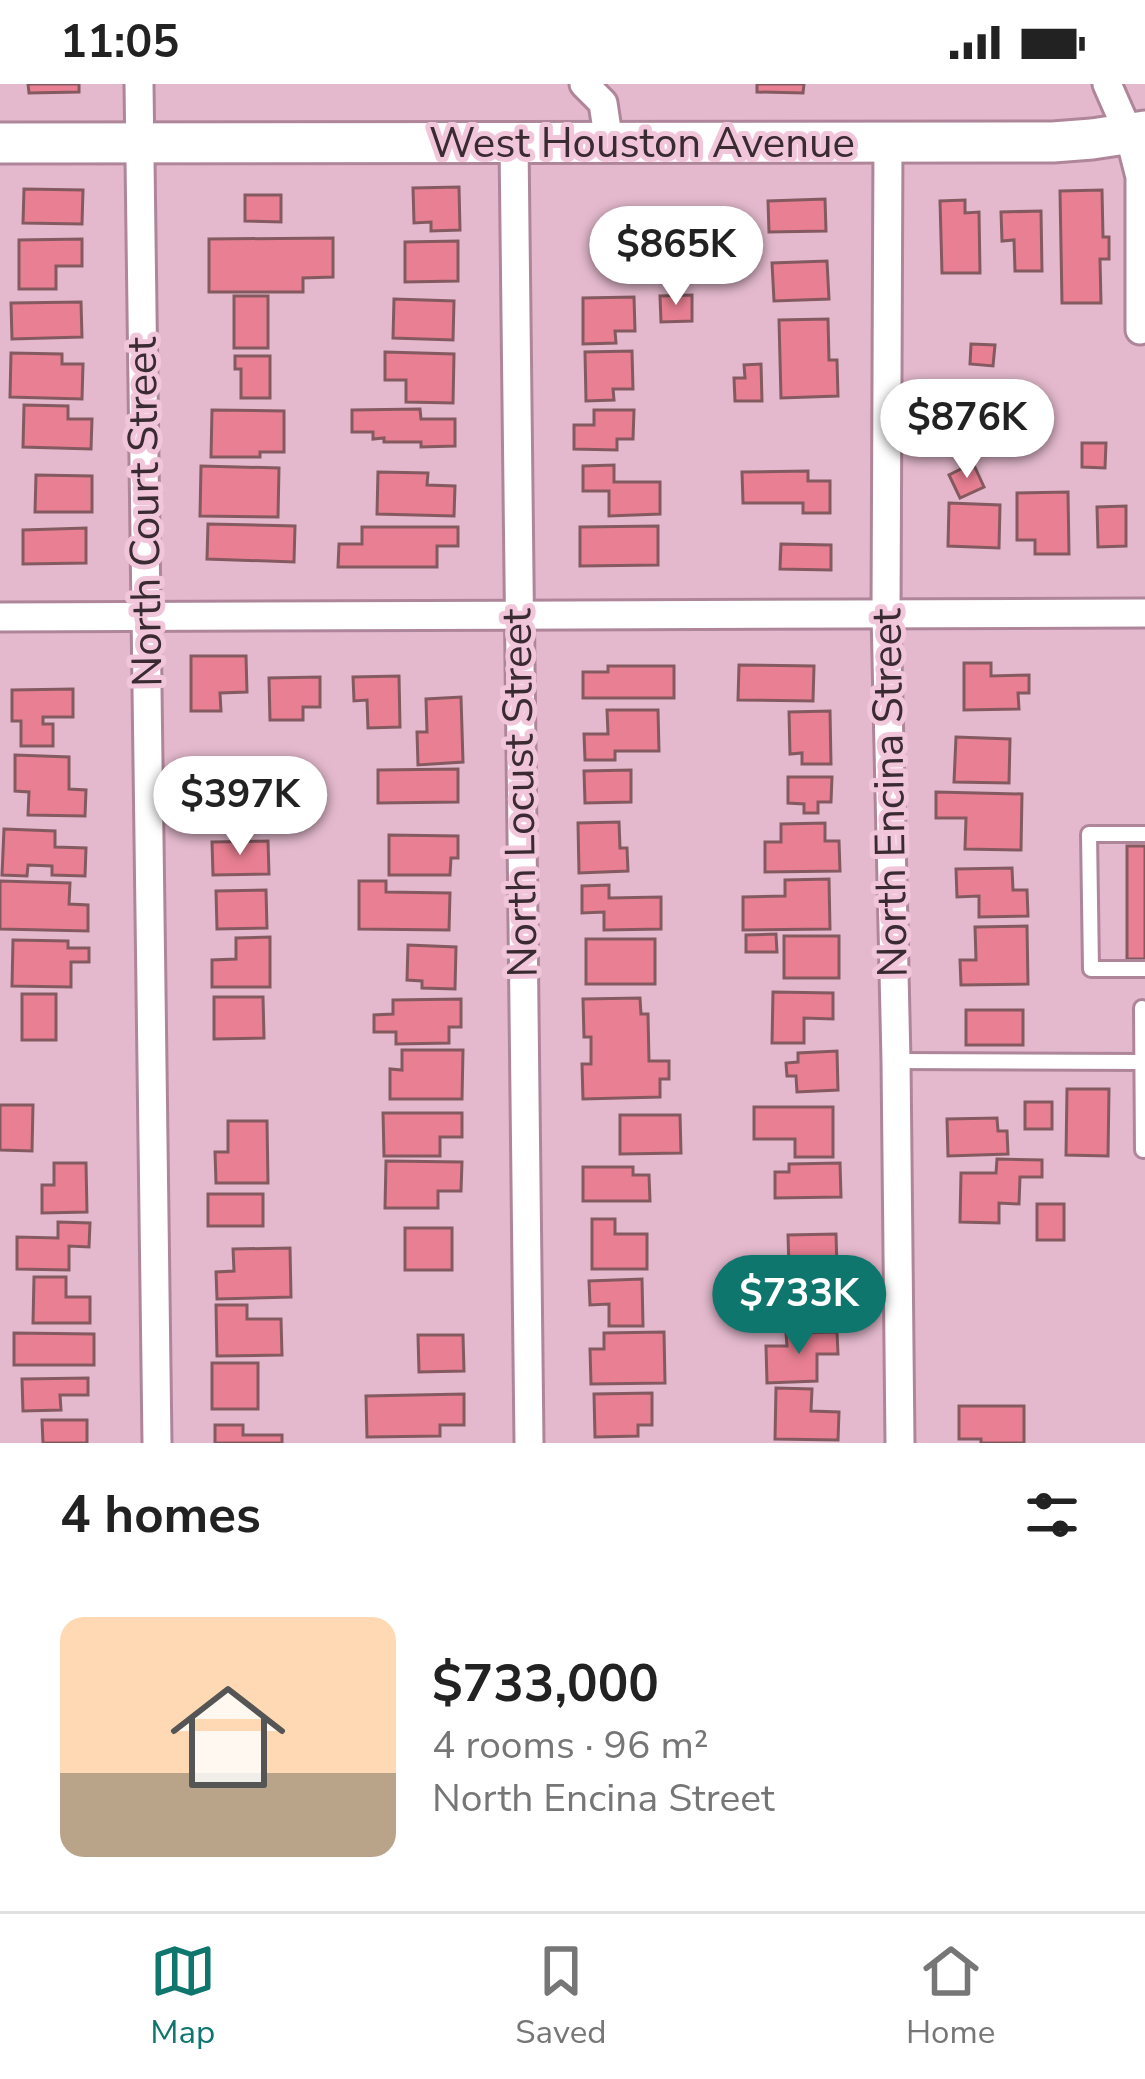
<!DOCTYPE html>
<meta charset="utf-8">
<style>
:root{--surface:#fff;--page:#f2f2f2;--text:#222;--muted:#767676;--line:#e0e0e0;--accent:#0f766e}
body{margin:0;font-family:"Nunito Sans",sans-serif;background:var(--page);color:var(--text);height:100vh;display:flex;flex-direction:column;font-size:45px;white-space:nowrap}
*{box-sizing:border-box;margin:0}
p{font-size:39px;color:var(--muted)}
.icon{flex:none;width:66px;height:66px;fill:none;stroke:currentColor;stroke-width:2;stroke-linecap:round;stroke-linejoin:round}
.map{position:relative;height:1359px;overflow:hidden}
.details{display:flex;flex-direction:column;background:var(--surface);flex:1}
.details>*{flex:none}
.price{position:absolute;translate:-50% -102px;padding:0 27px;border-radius:42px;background:#fff;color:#222;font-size:39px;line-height:78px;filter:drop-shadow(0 3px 6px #0008)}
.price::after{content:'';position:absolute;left:50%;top:72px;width:36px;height:27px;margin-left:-18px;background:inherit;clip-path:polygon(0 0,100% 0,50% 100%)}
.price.active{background:var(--accent);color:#fff}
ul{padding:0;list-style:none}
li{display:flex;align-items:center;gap:36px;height:300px;padding:0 60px}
li span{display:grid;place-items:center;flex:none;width:336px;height:240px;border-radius:24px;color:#555}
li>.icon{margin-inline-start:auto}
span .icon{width:144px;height:144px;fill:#fffc;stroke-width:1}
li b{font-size:51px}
h2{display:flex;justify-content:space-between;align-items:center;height:144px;padding:0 60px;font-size:51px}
.status{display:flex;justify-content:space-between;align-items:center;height:84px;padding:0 60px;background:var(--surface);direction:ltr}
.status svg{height:33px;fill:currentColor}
.menu{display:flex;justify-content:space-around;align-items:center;height:168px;border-top:3px solid var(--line);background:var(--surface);font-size:33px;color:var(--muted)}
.menu a{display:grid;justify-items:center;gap:6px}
.menu .active{color:var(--accent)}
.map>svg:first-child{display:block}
.building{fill:#e87f92;stroke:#845a60;stroke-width:3}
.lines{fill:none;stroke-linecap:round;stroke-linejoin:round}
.service-casing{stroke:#af8699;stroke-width:20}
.minor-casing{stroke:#af8699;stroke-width:33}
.secondary-casing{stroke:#af8699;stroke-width:45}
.service{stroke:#fff;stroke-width:14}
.minor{stroke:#fff;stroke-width:27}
.secondary{stroke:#fff;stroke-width:39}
.labels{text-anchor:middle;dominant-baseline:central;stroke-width:10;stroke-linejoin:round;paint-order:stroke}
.street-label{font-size:42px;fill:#3a2a31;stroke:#f1c6da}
</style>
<div class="status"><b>11:05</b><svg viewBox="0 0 49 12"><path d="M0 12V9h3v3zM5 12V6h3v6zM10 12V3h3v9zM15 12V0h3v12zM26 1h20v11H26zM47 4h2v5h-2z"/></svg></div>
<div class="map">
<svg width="1145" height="1359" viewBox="0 0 1145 1359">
<rect width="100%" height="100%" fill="#e4b9cd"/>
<g class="building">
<path d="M28 0H79V8L29 9Z"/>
<path d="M757 0H804L803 9 757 8Z"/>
<path d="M459 103 460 146 431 147V138L414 139 413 104Z"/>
<path d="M24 105 83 106 82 140 23 139Z"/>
<path d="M1102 106 1103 153H1109V175H1100L1101 219H1062L1060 107Z"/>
<path d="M245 111H281V138L245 137Z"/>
<path d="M825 115 826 147 769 148 768 117Z"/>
<path d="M965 116V129L979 128 980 189H942L940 117Z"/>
<path d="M1041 127 1042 187H1015L1014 156 1002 157 1001 128Z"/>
<path d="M333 154V193L303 194V208H209V155Z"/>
<path d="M82 155V182H56V205H19V156Z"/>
<path d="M458 157V197L405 198V158Z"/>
<path d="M827 177 829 215 774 217 772 179Z"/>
<path d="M692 211V237L661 238 660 212Z"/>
<rect x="234" y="212" width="34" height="52"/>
<path d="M634 213 635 247H615L616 259 583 260V214Z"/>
<path d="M394 215 454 217 453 256 393 254Z"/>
<path d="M81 218 82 253 12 255 11 219Z"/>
<path d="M828 235 829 276H837L838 312 781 314 779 236Z"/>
<path d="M971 260 995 261 993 282 970 280Z"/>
<path d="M632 267 633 305H613L614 316 586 317 585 268Z"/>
<path d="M385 268 454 270 453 319 406 318V296H385Z"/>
<path d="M11 269 62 270V280H83L82 315 10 313Z"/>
<path d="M235 272H270V314H241V285H235Z"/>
<path d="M761 280 762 317H735L734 294H745L744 281Z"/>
<path d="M24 321 68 322V335H92L91 365 23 363Z"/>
<path d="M420 325 421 335H455V362L421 363V358H384V354L373 355V348H352V326Z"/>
<path d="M212 326 284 327V368H260V373H211Z"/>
<path d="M594 326H634L633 355H617V366L574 365V341H594Z"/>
<path d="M1082 359H1106L1105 384 1082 383Z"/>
<path d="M973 379 984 403 960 414 949 391Z"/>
<path d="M614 381V398H660V430L609 432V407H583V382Z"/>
<path d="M201 382 279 384 278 433 200 432Z"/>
<path d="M808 387V397H830V429H803V419H743L742 388Z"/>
<path d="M378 388 428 389 427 401 455 402 454 432 377 430Z"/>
<path d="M36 391 92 392V428H35Z"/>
<path d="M1068 408 1069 470H1035V456H1017V409Z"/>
<path d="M949 419 1000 421 999 464 948 462Z"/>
<path d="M1126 422V462L1098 463 1097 423Z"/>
<path d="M208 440 295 442 294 478 207 475Z"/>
<path d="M658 442V481L580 482V443Z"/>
<path d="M362 443H458V462H437V483H338L339 460H362Z"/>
<path d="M86 444V479L23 480V446Z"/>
<path d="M781 460 831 461V486L780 485Z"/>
<path d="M191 572H246L247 608 220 609 221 627H191Z"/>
<path d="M964 579H991V592L1029 591V609H1018L1019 625 964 626Z"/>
<path d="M739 581 814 582 813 617 738 616Z"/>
<path d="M608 582H674V614H583V588H608Z"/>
<path d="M399 592 400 643 368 644 367 616 354 617 353 593Z"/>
<path d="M320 593V623H303V636H270L269 594Z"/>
<path d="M73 605V633H43V640H53V662H21V637H12V606Z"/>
<path d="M461 613 463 678 418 681 417 648H427L426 615Z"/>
<path d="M607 626H658L659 667H615V676H585L584 650H608Z"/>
<path d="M830 627 831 680H802V669L790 670 789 628Z"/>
<path d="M956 653 1010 655 1009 699 954 698Z"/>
<path d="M15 671 69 673V705L86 706 85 732 28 731 29 708 15 707Z"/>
<path d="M234 674H281V732L205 733 204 708H234Z"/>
<path d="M458 685V718L378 719V686Z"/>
<path d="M631 686V718L585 719 584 687Z"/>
<path d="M788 693H832L831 718H818V729H804V720L788 719Z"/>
<path d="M936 708 1022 710 1021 766 965 765 966 734H936Z"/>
<path d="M619 738 620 764H627L628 787 579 789 578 739Z"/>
<path d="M825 739V757H839L840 787 765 788V758H781V740Z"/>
<path d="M4 745 55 747V763L86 764 85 792 52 791V782L28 781 27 792 2 791Z"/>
<path d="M389 751 458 752V774H451L450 791H389Z"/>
<path d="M268 757 269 790 213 791 212 758Z"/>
<rect x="1127" y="762" width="18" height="113"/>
<path d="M1012 784 1013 806H1027L1028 832 979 833V812L957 813 956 785Z"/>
<path d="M829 795 830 845 743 846V813L785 812V796Z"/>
<path d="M0 797 70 799 69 820 88 821V847L0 845Z"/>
<path d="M359 797H386V808L450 809 449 846 359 845Z"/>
<path d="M609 801V814L661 813V845L604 846V828L582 829V802Z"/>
<path d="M266 806 267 844 217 845 216 807Z"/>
<path d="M1027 842 1028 900 961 901 960 876H976L975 843Z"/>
<path d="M776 850 777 868H746V851Z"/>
<rect x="784" y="852" width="55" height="42"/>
<path d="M270 853V903H212V876L236 875V854Z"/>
<rect x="586" y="855" width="69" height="45"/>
<path d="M13 856 68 857V864H89V878H71V903L12 902Z"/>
<path d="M408 861 456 863 455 905 422 904V897L407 896Z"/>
<path d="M773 908 833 909V935L804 934V959H772Z"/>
<rect x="22" y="910" width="34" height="46"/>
<path d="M214 913H263L264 954 214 955Z"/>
<path d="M640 914 641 930H648L649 977H669V995H660V1013L583 1015 582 980H591V953H584L583 915Z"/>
<path d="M461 915V943H449V959L396 960V948H374V931L393 930V916Z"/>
<rect x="966" y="926" width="57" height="35"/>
<path d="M402 966H463L462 1015H390V985L402 986Z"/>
<path d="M837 967 838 1006 797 1008 796 992H787L786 979 798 978V969Z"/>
<path d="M1067 1005H1109L1108 1072 1066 1071Z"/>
<rect x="1025" y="1018" width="27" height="27"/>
<path d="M0 1021H33L32 1067 0 1066Z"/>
<path d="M754 1023H833V1073H795V1055H754Z"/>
<path d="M383 1029H462V1053H440V1072H384Z"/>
<path d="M620 1031H680L681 1069 620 1070Z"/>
<path d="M997 1034 998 1047H1007L1008 1070 948 1072 947 1035Z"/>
<path d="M228 1037H267L268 1099H216L215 1068H228Z"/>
<path d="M997 1075 1042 1076V1093H1020L1019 1120 999 1119V1139L960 1138 961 1089H996Z"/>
<path d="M386 1077 462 1078 461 1107H438V1124H385Z"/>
<path d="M54 1079H86L87 1128 42 1129V1101H54Z"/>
<path d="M840 1079 841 1113 775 1114V1088H789V1080Z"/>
<path d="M583 1083H633V1091H649L650 1117H583Z"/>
<rect x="208" y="1110" width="55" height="32"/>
<rect x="1037" y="1120" width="27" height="36"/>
<path d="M592 1135H615V1150H647V1185H592Z"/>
<path d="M58 1138 90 1139 89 1163 69 1162V1186L17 1185V1153L58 1154Z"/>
<rect x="405" y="1144" width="47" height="42"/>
<path d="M836 1150 837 1184H789L788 1151Z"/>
<path d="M290 1164 291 1213 217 1215 216 1188 234 1187 233 1165Z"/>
<path d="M806 1188 837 1189 836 1242 775 1240 776 1209H806Z"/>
<path d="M34 1193H66V1213H90V1239H33Z"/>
<path d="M642 1195 643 1242H609V1220L590 1221 589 1197Z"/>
<path d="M216 1221H247V1235H281L282 1271 217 1272Z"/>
<path d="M664 1248 665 1299 591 1300 590 1265H604V1249Z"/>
<path d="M837 1248 838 1270H817V1297L767 1299 766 1262H787L786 1249Z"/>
<path d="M14 1249 94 1250V1281H14Z"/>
<path d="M418 1251H463L464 1287 419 1288Z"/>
<rect x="212" y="1279" width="46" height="46"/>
<path d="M88 1294V1311H60L61 1326 23 1327 22 1295Z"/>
<path d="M776 1304 812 1305 811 1327 839 1328 838 1356 775 1355Z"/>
<path d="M652 1309V1341H638V1352L595 1353 594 1310Z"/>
<path d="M464 1310V1341H440V1352L367 1353 366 1312Z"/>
<path d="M959 1322H1024V1359H981V1355H959Z"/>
<path d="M42 1336H87V1359H43Z"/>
<path d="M215 1341H243V1351H282V1359H215Z"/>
</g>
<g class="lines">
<defs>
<g id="service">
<path d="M1145 750H1089L1091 885H1145"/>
<path d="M1142 924 1143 1066"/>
<path d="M896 977 1142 978"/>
</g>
<g id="minor">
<path d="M139 0 157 1359"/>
<path d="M584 0 603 19 609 59"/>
<path d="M1107 0 1129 50 1140 93V246"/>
<path d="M514 59 529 1359"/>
<path d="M888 59 886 530 896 977 900 1359"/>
<path d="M0 533 1145 529"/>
</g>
<path id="secondary" d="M0 59 1053 58 1092 55 1145 47"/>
</defs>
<use href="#service" class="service-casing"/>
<use href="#minor" class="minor-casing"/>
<use href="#secondary" class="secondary-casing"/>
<use href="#service" class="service"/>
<use href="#minor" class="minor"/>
<use href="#secondary" class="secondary"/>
</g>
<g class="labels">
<g class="street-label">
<text x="642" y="59">West Houston Avenue</text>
<text transform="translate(145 428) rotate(-91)">North Court Street</text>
<text transform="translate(520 709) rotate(-91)">North Locust Street</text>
<text transform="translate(890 709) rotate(-91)">North Encina Street</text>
</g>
</g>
</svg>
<b class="price" style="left:676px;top:224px">$865K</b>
<b class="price" style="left:967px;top:397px">$876K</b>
<b class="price" style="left:240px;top:774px">$397K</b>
<b class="price active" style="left:799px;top:1273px">$733K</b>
</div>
<section class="details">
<h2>4 homes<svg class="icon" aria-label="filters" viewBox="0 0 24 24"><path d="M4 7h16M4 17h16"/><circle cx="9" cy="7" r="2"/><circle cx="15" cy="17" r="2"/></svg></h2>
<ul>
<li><span style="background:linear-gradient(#ffd9b3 65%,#b9a48a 0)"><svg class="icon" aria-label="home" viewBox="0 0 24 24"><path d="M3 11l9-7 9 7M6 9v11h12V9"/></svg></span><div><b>$733,000</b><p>4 rooms · 96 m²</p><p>North Encina Street</p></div></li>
</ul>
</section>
<nav class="menu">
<a class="active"><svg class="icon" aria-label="map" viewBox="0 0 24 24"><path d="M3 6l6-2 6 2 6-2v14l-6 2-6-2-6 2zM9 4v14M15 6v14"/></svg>Map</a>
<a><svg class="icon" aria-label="saved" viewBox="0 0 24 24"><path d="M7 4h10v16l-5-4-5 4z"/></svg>Saved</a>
<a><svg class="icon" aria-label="home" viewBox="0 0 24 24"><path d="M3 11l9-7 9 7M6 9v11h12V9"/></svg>Home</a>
</nav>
